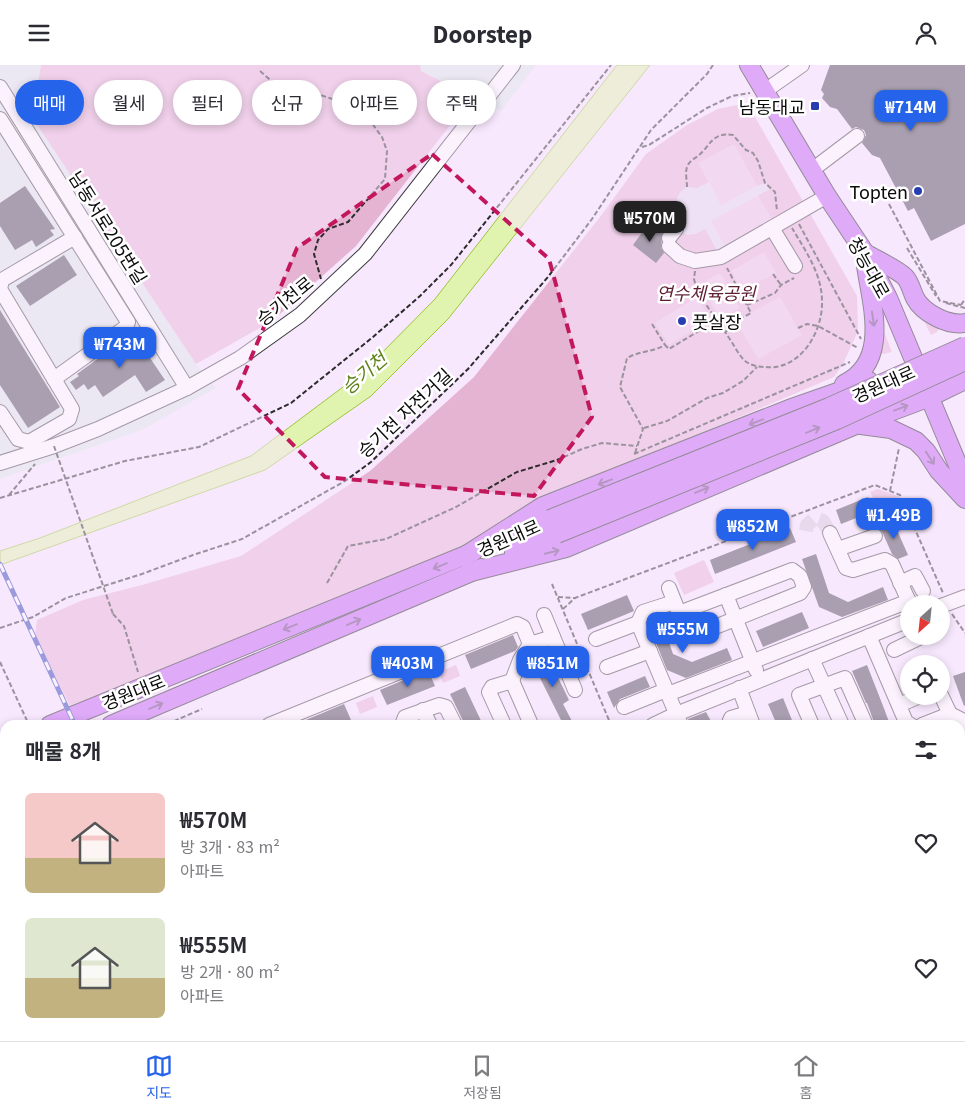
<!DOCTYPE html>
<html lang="ko">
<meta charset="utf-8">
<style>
:root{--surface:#fff;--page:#f7f7f7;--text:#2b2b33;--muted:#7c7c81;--line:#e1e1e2;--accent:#2563eb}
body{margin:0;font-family:Georgia,"Noto Sans KR",serif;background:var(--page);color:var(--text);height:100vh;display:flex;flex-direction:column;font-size:19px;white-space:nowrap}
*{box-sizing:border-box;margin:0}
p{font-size:16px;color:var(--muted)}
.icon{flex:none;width:28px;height:28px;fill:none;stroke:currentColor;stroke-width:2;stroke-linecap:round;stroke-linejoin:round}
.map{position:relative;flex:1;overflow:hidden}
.details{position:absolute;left:0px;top:655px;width:965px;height:321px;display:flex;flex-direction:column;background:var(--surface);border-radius:15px 15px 0 0;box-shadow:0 2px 8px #0003}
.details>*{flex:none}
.banner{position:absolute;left:15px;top:15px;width:500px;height:45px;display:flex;gap:10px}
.needle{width:32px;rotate:207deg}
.fabs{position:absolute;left:900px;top:530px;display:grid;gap:10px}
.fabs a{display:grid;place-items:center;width:50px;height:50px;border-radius:50%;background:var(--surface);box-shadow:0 2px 8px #0003;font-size:25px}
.price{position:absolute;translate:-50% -42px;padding:0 11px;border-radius:10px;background:var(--accent);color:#fff;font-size:16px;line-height:32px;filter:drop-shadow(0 1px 2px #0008)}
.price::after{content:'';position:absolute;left:50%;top:30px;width:15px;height:11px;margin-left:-8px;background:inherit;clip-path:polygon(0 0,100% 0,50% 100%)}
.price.selected{background:#222;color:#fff}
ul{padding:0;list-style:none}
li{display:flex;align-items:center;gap:15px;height:125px;padding:0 25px}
li span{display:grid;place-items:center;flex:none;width:140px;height:100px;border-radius:8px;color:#555}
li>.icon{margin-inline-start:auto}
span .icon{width:60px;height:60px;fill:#fffc;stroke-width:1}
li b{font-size:21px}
h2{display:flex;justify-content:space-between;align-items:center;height:60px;padding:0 25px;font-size:21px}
.tag{padding:0 18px;border-radius:22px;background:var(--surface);box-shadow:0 2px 8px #0003;font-size:18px;line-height:45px}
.tag.selected{background:var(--accent);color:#fff}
header{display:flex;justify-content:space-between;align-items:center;height:65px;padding:0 25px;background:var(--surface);font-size:22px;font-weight:800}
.dock{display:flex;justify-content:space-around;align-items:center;height:70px;border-top:1px solid var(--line);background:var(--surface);font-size:14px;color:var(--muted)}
.dock a{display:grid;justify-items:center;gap:2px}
.dock .selected{color:var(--accent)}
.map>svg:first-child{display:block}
.industrial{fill:#dee9e7}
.green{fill:#e6b4d3}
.pitch{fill:#eec5e4}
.plaza{fill:#e5d9ec}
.water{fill:#e0f3af;stroke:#9cc739}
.building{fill:#4a4752}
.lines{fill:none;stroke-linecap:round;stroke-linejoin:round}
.minor-tunnel{stroke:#d4c7d9;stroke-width:14;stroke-dasharray:14 7;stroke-linecap:butt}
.minor-casing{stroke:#3d3d3d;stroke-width:16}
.major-casing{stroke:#1b1b1b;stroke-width:20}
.path{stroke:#2c2c2c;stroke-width:2;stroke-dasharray:5 2.5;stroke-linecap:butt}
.minor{stroke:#fff;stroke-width:14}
.major{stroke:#c263f3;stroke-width:18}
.rail-casing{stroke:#293db3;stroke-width:5}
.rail{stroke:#fff;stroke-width:3;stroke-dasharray:9;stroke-linecap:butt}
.major-bridge-casing{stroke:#1b1b1b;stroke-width:20;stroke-linecap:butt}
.path-bridge{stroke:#2c2c2c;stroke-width:2;stroke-dasharray:5 2.5;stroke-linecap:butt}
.major-bridge{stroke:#c263f3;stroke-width:18}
.oneway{stroke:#66367e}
.marked{fill:none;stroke:#c2185b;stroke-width:4;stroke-dasharray:10 6;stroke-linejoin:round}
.poi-dot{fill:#293db3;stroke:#fff;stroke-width:2}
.labels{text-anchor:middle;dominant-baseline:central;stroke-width:5;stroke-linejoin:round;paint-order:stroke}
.poi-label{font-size:18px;fill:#0a0a0a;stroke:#fff;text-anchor:end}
.street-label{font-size:18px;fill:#0a0a0a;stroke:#fff}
.park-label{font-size:18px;font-style:italic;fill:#5e1e32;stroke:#fff}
.water-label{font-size:19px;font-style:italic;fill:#5e8119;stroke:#fff}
</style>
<header><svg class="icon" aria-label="menu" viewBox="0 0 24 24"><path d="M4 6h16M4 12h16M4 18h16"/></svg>Doorstep<svg class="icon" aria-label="person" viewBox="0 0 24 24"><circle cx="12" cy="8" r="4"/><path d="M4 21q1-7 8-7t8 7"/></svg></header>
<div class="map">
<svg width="965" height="976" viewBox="0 0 965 976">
<rect width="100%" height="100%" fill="#f8e8fe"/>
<g class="industrial">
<path d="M0 0H41L32 52 196 299 216 323 142 365 0 414Z"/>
<path d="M420 0H536L501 46 421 6Z"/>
</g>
<g class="green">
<path d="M41 0H420L421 6 472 32 356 181 272 256 196 299 32 52Z"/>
<path d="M747 38 857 231 858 266 843 299 834 312 526 442 477 476 72 645 35 571 37 555 83 535 142 520 241 491 370 406 474 312 600 152 646 89 687 60 718 44Z"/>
<path d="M923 254 941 260 937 267 931 270Z"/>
<path d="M882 262 892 287 884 289H877Z"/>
<path d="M878 424 898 431 905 447 884 455 870 427Z"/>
<path d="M704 495 714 517 684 530 674 508Z"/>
<path d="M456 600 460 611 443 618 439 607Z"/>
<path d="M373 631 377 642 360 649 356 638Z"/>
<path d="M582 971H748L749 976H582Z"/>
</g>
<g class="pitch">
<path d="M734 79 757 121 721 140 698 98Z"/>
<path d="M758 130 773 156 725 183 711 156Z"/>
<path d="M764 187 776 208 742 226 731 206Z"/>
<path d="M720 208 740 243 720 254 701 219Z"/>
<path d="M697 232 710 254 669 280 655 258Z"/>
<path d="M780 232 802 270 758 294 736 256Z"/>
</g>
<path class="plaza" d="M709 117 721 140 757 121 765 118 770 124 711 156 728 187 720 191 705 164 696 169 687 170 679 166 671 158 672 144 680 127 687 122 697 123Z"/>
<path class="water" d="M617 0H650L448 254 371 331 265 405 0 500V486L40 473 251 391 363 307 435 234Z"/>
<g class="building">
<path d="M830 0H965V159L931 176 914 143 908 146 880 93 872 90 862 78 866 70 864 65 856 62 852 64 837 44 830 42 822 33 824 29 821 25Z"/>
<path d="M25 121 55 164 50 165 54 170 36 182 32 175 15 185 0 161V138Z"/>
<path d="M649 158 662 168 661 183 664 188 656 198 633 180Z"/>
<path d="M64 190 77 210 30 241 16 221Z"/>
<path d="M0 245 60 342 28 363 0 320Z"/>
<path d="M133 268 165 315 146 327 135 310 103 332 95 320 88 325 84 319 76 325 70 317 79 311 77 309Z"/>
<path d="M868 432 874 446 841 459 836 445Z"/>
<path d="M893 456 908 490 898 494 892 489 880 462Z"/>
<path d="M790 463 796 477 715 509 710 495Z"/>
<path d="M816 489 829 528 848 537 883 522 888 535 842 552 819 542 802 494Z"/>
<path d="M627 530 634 546 588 565 581 549Z"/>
<path d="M802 547 809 563 763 582 756 566Z"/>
<path d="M660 551 673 589 692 597 727 583 732 595 686 613 667 605 648 558 649 554Z"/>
<path d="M513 570 518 582 515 586 471 604 465 590Z"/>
<path d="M546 588 569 635 563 639 574 660H550L561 655 531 595Z"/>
<path d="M867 600 885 646 890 660H875L867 638H866L852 606Z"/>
<path d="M428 605 435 621 387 640 380 625Z"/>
<path d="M965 607V640L964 641 953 611Z"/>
<path d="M645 611 650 622 620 634 614 643 607 627Z"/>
<path d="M465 622 483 660H465L450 629Z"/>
<path d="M783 633 794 660H777L768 639Z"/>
<path d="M344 639 351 655 338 660H294Z"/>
<path d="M706 647 713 660H690L688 654Z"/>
</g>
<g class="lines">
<path class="minor-tunnel" d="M806 466 807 460 815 453 823 456 830 468"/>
<defs>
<g id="minor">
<path d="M0 22 187 323"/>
<path d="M765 26 802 0"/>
<path d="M0 54 128 257 126 262 54 314"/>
<path d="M812 105 857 71"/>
<path d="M772 163 795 201"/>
<path d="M669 173 676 164"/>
<path d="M669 181 680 191 695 196 721 192 827 131"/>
<path d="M0 347 18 374 29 377 69 354 72 344 0 224 2 215 75 172"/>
<path d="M0 398 54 381 98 364 187 323 240 293 300 250 365 189 513 0"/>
<path d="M830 468 846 503 853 505 885 495 892 499 910 539"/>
<path d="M838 484 875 471"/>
<path d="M900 518 915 511 923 526"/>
<path d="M669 523 679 548 689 567 695 570 800 528 804 522 800 511 792 505 679 548"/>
<path d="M726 530 756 605"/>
<path d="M674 537 643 547 638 558 681 660"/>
<path d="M941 541 965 532"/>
<path d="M544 550 575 625"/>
<path d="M869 571 906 657 911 660"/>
<path d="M596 574 638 558"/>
<path d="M894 585 923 571"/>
<path d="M812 594 842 660"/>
<path d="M607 602 650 586"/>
<path d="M512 616 530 657 528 660"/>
<path d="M739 623 753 660"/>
<path d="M668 629 909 536"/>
<path d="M941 630 950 649"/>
<path d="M899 640 920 631"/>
<path d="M624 642 666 625"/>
<path d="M423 645 430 660"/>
<path d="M269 660 517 559 523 562 530 579"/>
<path d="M402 660 405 652 439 640 446 642 455 660"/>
<path d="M504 660 489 627 492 622 512 616 520 595 530 579 553 572"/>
<path d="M653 660 674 650 909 555"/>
<path d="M730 660 729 658 731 653 748 648"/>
<path d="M812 660 799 630 845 613 866 660"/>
<path d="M922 660 950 649 962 655 965 662"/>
<path d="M960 696 965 694"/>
<path d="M0 786 5 783"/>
<path d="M0 816 5 826"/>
<path d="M0 880 5 878"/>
<path d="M0 927 5 938"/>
<path d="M21 971 23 976"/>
<path d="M120 971 122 976"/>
<path d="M149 971 151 976"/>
<path d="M274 971 276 976"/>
<path d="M332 971 334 976"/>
<path d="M356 971 358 976"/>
<path d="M486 971 487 976"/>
<path d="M54 976 66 971"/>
<path d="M316 976 318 971"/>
</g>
<g id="major">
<path d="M749 0 827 131 865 188 888 233 965 417"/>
<path d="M865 188C875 194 897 204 905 212 910 217 912 227 915 233 923 248 948 261 965 258"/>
<path d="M844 319C890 297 872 241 866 201"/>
<path d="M861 360 891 364 916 376 926 386 939 406 965 434"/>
<path d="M513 470 550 454"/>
<path d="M514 488 557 469"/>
<path d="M463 492 543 441 789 344 869 316"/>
<path d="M471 507 566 483 858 359 930 332 965 315"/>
<path d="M50 660 473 487"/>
<path d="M111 660 481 503"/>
<path d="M0 681 5 679"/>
<path d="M0 707 5 705"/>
<path d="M960 913 965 911"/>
<path d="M795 976 810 971"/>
</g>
</defs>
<use href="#minor" class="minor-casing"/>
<use href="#major" class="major-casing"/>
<g class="path">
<path d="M260 6 275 19 315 28 338 36 354 44 368 53 382 72 387 86 385 114 348 157 328 164 318 175 314 189 321 214"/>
<path d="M642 82 649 80 707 43 732 31 750 28"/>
<path d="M687 122C687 116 685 108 687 102 689 96 694 94 698 91 711 80 712 67 733 70L746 85 753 88 758 96 765 118 775 127 777 146"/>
<path d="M889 139 940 236 961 240"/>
<path d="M799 159 861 274"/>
<path d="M907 183 936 231"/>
<path d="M695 206 694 214 697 226C708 243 720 259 731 276 735 282 739 290 744 295 749 300 758 302 765 302 800 306 823 267 822 236 822 209 805 185 792 163"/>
<path d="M773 209 781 220"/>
<path d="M946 238 965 243"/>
<path d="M747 240 775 228 781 220 794 213"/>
<path d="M961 240 965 234"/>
<path d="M652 259 665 280"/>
<path d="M798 263 807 259 818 261 858 283"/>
<path d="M725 267 738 259 736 256 751 248 727 203"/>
<path d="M644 363 667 356 707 333 723 328 743 316 757 302"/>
<path d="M635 388 643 364 620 322 627 293C639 286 653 287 665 280L669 284 717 255"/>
<path d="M634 389 850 297"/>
<path d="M890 426 899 383"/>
<path d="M9 430 35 399"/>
<path d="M0 433 125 396 199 382 291 338 373 272 420 231 451 200 611 0"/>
<path d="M327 518 348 481 386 474 456 442 517 407 557 395 582 384 602 378 637 381"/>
<path d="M552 519 611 660"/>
<path d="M558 532 575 533"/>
<path d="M563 544 575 533 875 420 900 430 943 528"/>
<path d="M113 549 124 561 138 607"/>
<path d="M952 549 965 568"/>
<path d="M0 563 33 552 66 533 142 509 193 490 242 474 345 416 371 397 468 304 548 212 592 154 651 65 707 9 713 0"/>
<path d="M0 597 29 660"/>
<path d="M167 659 202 644"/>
<path d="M960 713 965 711"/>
</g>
<use href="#minor" class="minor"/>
<use href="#major" class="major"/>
<defs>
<g id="rail">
<path d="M0 499 75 660"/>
<path d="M213 971 216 976"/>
</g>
</defs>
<use href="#rail" class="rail-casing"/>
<use href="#rail" class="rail"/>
<defs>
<g id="major-bridge">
<path d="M550 454 829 342 965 281"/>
<path d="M557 469 837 355 965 296"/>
</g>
</defs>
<use href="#major-bridge" class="major-bridge-casing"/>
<path class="path-bridge" d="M54 381 113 549"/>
<use href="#major-bridge" class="major-bridge"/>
</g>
<defs><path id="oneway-shaft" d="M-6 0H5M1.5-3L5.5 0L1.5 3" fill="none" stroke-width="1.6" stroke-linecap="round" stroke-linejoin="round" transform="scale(1.25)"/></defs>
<g class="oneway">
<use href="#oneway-shaft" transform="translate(873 254) rotate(82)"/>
<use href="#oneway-shaft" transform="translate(901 343) rotate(-21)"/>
<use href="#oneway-shaft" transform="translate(756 357) rotate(159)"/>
<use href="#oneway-shaft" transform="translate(813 365) rotate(-22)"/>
<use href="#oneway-shaft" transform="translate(930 393) rotate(57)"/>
<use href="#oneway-shaft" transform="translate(605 417) rotate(159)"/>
<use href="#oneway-shaft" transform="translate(702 425) rotate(-23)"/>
<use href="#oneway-shaft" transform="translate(552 487) rotate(-14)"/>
<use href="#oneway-shaft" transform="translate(440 501) rotate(158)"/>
<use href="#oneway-shaft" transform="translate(354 557) rotate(-23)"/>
<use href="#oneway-shaft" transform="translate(290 562) rotate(158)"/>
<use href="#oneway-shaft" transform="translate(156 641) rotate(-23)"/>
</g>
<path d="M0 0H965V976H0ZM432 89 549 194 592 352 534 431 325 412 238 324 297 183Z" fill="#f8e8fe" fill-opacity=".55" fill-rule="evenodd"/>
<path class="marked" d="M432 89 549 194 592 352 534 431 325 412 238 324 297 183Z"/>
<g class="poi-dot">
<rect x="810" y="36" width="10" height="10" rx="2.5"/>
<circle cx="918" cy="126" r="5"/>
<circle cx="682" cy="256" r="5"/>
</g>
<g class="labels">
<g class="poi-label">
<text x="805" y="41">남동대교</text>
<text x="908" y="126">Topten</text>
<text x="692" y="256" text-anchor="start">풋살장</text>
</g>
<g class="street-label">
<text transform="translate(109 162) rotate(58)">남동서로205번길</text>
<text transform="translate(870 202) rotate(61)">청능대로</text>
<text transform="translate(284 235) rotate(-39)">승기천로</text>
<text transform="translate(883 318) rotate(-24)">경원대로</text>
<text transform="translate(404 347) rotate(-43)">승기천 자전거길</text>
<text transform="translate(508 472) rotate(-24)">경원대로</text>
<text transform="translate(133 626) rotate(-22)">경원대로</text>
</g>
<g class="park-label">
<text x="706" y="227">연수체육공원</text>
</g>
<g class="water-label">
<text transform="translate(363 307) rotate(-41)">승기천</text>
</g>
</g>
</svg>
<div class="fabs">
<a><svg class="needle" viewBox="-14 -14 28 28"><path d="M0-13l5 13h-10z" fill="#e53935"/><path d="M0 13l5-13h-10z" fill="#7c7c81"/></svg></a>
<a><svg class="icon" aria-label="locate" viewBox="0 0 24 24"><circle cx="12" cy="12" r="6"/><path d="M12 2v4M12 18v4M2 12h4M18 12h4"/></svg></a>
</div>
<b class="price" style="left:911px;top:67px">₩714M</b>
<b class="price selected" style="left:650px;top:178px">₩570M</b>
<b class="price" style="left:120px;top:304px">₩743M</b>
<b class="price" style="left:894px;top:475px">₩1.49B</b>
<b class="price" style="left:753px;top:486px">₩852M</b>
<b class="price" style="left:683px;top:589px">₩555M</b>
<b class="price" style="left:408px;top:623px">₩403M</b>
<b class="price" style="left:553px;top:623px">₩851M</b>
<div class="banner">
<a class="tag selected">매매</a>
<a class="tag">월세</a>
<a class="tag">필터</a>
<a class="tag">신규</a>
<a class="tag">아파트</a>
<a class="tag">주택</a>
</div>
<section class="details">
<h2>매물 8개<svg class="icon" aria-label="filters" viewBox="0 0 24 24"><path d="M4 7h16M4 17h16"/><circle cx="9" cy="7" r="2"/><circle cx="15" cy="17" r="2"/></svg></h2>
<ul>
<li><span style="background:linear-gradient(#f6c9c9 65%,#c2b280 0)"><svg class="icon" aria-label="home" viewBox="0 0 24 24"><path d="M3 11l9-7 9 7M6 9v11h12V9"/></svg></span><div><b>₩570M</b><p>방 3개 · 83 m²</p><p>아파트</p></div><svg class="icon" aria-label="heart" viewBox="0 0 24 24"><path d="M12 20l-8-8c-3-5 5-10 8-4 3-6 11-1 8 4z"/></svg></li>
<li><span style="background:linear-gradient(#dfe7d0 60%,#c2b280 0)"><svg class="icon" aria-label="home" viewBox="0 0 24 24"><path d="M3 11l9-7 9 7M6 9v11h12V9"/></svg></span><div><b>₩555M</b><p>방 2개 · 80 m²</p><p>아파트</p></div><svg class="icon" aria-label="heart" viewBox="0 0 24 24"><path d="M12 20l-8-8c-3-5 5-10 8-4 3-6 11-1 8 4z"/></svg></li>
</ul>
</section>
</div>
<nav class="dock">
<a class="selected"><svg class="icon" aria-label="map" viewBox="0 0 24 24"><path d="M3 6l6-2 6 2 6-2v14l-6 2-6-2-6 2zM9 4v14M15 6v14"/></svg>지도</a>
<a><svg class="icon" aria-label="saved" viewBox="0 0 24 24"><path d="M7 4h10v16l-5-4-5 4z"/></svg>저장됨</a>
<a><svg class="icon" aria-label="home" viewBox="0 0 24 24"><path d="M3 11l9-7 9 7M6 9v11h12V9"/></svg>홈</a>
</nav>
